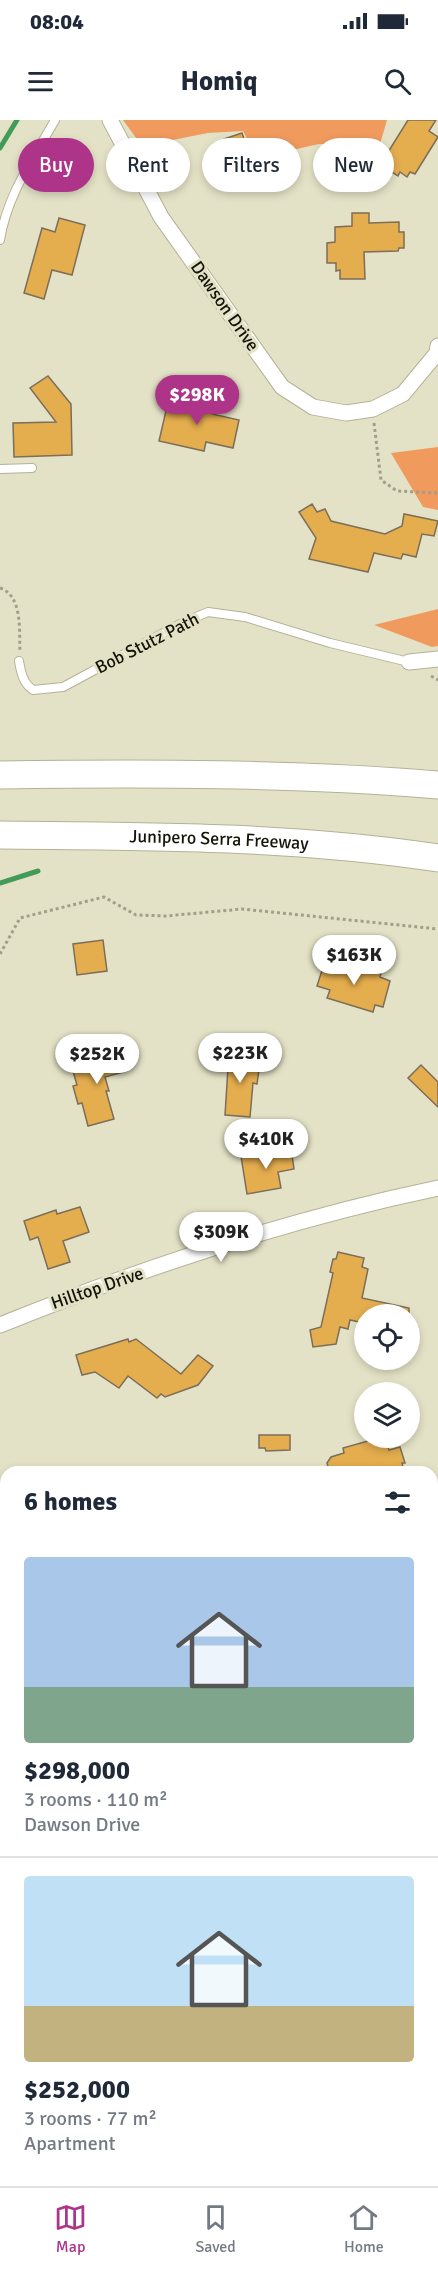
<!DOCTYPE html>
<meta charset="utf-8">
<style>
:root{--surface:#fff;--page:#f6f6f7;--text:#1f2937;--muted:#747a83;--line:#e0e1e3;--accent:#ad3488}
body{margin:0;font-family:Signika,sans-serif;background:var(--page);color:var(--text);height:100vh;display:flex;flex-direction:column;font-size:22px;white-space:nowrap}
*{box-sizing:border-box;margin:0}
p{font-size:20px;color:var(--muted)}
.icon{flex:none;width:33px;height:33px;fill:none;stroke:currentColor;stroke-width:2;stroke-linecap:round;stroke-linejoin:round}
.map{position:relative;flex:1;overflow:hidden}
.details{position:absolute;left:0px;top:1346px;width:438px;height:722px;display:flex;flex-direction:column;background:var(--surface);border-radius:18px 18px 0 0;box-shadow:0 3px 9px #0003}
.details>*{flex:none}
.banner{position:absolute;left:18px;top:18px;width:402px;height:54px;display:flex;gap:12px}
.tools{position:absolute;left:354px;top:1184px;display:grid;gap:12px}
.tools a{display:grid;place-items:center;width:66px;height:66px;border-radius:50%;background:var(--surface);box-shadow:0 3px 9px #0003;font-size:30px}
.price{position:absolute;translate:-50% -51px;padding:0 14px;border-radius:21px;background:#fff;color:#222;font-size:20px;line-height:39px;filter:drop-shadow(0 2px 3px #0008)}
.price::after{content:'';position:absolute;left:50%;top:36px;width:18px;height:14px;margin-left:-9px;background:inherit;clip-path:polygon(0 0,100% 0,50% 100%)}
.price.active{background:var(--accent);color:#fff}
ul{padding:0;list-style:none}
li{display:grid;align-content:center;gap:12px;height:318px;padding:0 24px}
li+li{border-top:2px solid var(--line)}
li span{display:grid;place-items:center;height:186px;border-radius:6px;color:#555}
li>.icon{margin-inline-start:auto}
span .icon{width:108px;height:108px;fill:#fffc;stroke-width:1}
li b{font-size:26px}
h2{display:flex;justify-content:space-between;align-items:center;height:72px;padding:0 24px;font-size:26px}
.pill{padding:0 21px;border-radius:27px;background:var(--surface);box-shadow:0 3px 9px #0003;font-size:21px;line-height:54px}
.pill.active{background:var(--accent);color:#fff}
.status{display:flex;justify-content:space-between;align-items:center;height:42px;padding:0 30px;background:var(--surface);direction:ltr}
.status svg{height:16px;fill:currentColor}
header{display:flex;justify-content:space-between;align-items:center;height:78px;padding:0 24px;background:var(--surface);font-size:27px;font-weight:700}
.tab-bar{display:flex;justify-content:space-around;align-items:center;height:84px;border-top:2px solid var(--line);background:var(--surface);font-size:16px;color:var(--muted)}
.tab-bar a{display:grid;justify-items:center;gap:3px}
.tab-bar .active{color:var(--accent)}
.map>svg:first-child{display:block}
.forest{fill:#f09a5e}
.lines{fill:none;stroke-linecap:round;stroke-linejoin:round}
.stream{stroke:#439b5a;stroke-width:5}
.building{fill:#e4ad4e;stroke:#7c6e59;stroke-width:1.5}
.service-casing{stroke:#b4b197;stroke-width:10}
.minor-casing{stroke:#b4b197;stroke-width:17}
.motorway-casing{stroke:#b4b197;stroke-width:29}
.path{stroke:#a19f89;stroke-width:3;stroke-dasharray:3 3;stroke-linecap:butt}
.service{stroke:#fff;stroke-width:8}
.minor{stroke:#fff;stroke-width:15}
.motorway{stroke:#fff;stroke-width:27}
.labels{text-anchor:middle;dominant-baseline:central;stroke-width:6;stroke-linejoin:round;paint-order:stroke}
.street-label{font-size:18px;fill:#15140a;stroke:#e4e2c6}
</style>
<div class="status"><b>08:04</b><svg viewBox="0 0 49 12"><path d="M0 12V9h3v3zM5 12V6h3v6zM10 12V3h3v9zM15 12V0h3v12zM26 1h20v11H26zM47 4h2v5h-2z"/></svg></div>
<header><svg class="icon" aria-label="menu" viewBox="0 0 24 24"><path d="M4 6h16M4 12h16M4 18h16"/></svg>Homiq<svg class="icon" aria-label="search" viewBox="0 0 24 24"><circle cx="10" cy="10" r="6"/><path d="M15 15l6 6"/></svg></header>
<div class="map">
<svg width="438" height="2066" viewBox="0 0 438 2066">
<rect width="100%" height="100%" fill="#e4e2c6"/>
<g class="forest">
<path d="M123 0H387L380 24H319L257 38 243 11 208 13 142 26Z"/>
<path d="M438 327V390L423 387 391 333Z"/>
<path d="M438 489V526L432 527 374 505Z"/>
</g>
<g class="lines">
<g class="stream">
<path d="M0 28 17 0"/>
<path d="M0 763 38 751"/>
<path d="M431 2066 438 2060"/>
</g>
</g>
<g class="building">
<path d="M408 0H436L429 11 438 17 415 54 410 52 407 57 400 52 398 56 380 45Z"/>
<path d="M242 13 247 28 229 33 224 19Z"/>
<path d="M352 93H369V103L399 102V112H404V128H399L398 131 364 132 365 159H340V150L336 151V143H327V123L335 122V107L352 106Z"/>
<path d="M59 98 85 105 72 155 52 150 44 179 24 173 42 108 55 112Z"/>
<path d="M48 256 71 284 72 335 14 337 13 303 56 302 30 268Z"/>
<path d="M169 278 213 288 212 294 239 300 233 328 206 322 204 331 159 321Z"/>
<path d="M312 384 317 392 325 389 331 401 385 414 402 406 404 394 438 401 434 416 422 414 416 437 403 434 401 439 374 433 368 452 309 439 316 418 299 392Z"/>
<path d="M103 820 107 851 77 855 73 824Z"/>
<path d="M325 841 346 847 347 845 359 849V846L381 853 380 857 390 861 383 887 375 885 373 892 327 878 330 870 317 866Z"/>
<path d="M122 930 127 951 105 957 109 971H106L114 999 88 1006 82 983 78 984 73 966 77 965 71 944Z"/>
<path d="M229 932 255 934 254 949H259L257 964 253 963 250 997 225 995Z"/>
<path d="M421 945 438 962V987L408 958Z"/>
<path d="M291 1028 294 1049 278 1052 281 1068 247 1074 241 1036Z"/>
<path d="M80 1087 89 1112 63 1121 70 1142 48 1149 38 1117 30 1120 24 1101 56 1090 57 1094Z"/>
<path d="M338 1132 364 1138 362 1147 368 1149 362 1178 409 1188V1194H364V1203L350 1200 348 1209 340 1207 336 1224 313 1227 310 1210 321 1207 333 1153 330 1152 333 1139H336Z"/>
<path d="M128 1219 129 1222 136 1219 181 1254 198 1235 213 1246 198 1265 165 1277 161 1274 157 1278 128 1256 119 1268 95 1252 82 1255 76 1235Z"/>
<path d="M259 1315H290V1330L266 1331 265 1328H259Z"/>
<path d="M366 1317H385L389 1330 400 1327 405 1343H402L403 1347 398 1348 399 1352 329 1350 327 1343 331 1337 344 1333 343 1328 368 1321Z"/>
</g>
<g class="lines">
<defs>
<g id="service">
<path d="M0 120C7 75 33 39 55 0"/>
<path d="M0 349 32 348"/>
<path d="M19 541C21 553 23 563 33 570L63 567 184 502 208 492 245 497 330 523 409 542"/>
<path d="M432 1617 438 1621"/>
</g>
<g id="minor">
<path d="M110 0 161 97 282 267 313 287 346 293 373 289 403 274 437 233 438 226"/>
<path d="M409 542 438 539"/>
<path d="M0 1205C142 1148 289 1099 438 1068"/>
<path d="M432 1436 438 1429"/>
<path d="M0 1563H6"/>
</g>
<g id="motorway">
<path d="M0 655C146 653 293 653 438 665"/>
<path id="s1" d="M0 715C146 716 293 716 438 738"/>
</g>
</defs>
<use href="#service" class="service-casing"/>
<use href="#minor" class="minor-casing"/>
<use href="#motorway" class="motorway-casing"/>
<g class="path">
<path d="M374 303 381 360 397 371 438 373"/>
<path d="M0 468C23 476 19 511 20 531"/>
<path d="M431 556 438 560"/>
<path d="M0 834 20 798 104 777 136 795 166 796 242 789 438 809"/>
</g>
<use href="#service" class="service"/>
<use href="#minor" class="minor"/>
<use href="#motorway" class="motorway"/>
</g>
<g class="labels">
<g class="street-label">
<text transform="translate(225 186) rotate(55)">Dawson Drive</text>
<text transform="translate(147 523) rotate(-27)">Bob Stutz Path</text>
<text stroke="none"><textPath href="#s1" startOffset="219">Junipero Serra Freeway</textPath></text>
<text transform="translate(97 1168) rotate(-19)">Hilltop Drive</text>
</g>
</g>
</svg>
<div class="tools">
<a><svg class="icon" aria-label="locate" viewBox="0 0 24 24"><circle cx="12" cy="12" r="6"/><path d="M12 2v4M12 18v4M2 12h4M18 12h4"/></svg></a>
<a><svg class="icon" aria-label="layers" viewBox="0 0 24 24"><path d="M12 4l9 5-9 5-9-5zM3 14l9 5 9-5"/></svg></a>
</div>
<b class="price active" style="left:197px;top:306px">$298K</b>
<b class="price" style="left:354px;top:866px">$163K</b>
<b class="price" style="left:240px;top:964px">$223K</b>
<b class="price" style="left:97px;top:965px">$252K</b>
<b class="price" style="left:266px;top:1050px">$410K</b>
<b class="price" style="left:221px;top:1143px">$309K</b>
<div class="banner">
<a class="pill active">Buy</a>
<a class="pill">Rent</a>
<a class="pill">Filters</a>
<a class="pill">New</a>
</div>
<section class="details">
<h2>6 homes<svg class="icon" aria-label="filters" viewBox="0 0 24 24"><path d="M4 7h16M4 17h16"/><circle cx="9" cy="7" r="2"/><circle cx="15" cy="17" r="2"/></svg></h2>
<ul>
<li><span style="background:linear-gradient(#a9c7e8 70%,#7fa58c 0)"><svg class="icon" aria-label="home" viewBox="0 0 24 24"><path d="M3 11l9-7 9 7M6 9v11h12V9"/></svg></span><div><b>$298,000</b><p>3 rooms · 110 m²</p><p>Dawson Drive</p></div></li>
<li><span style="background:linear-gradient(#bfe0f5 70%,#c2b280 0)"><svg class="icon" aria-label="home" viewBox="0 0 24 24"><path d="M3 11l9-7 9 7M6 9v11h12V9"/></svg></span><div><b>$252,000</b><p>3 rooms · 77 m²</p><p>Apartment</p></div></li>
</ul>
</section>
</div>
<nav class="tab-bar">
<a class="active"><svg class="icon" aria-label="map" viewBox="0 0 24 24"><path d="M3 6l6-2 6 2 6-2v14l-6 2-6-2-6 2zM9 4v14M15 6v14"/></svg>Map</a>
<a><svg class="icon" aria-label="saved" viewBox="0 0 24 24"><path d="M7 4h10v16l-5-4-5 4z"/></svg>Saved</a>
<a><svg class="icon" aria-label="home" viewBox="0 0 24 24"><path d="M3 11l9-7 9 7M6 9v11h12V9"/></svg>Home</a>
</nav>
